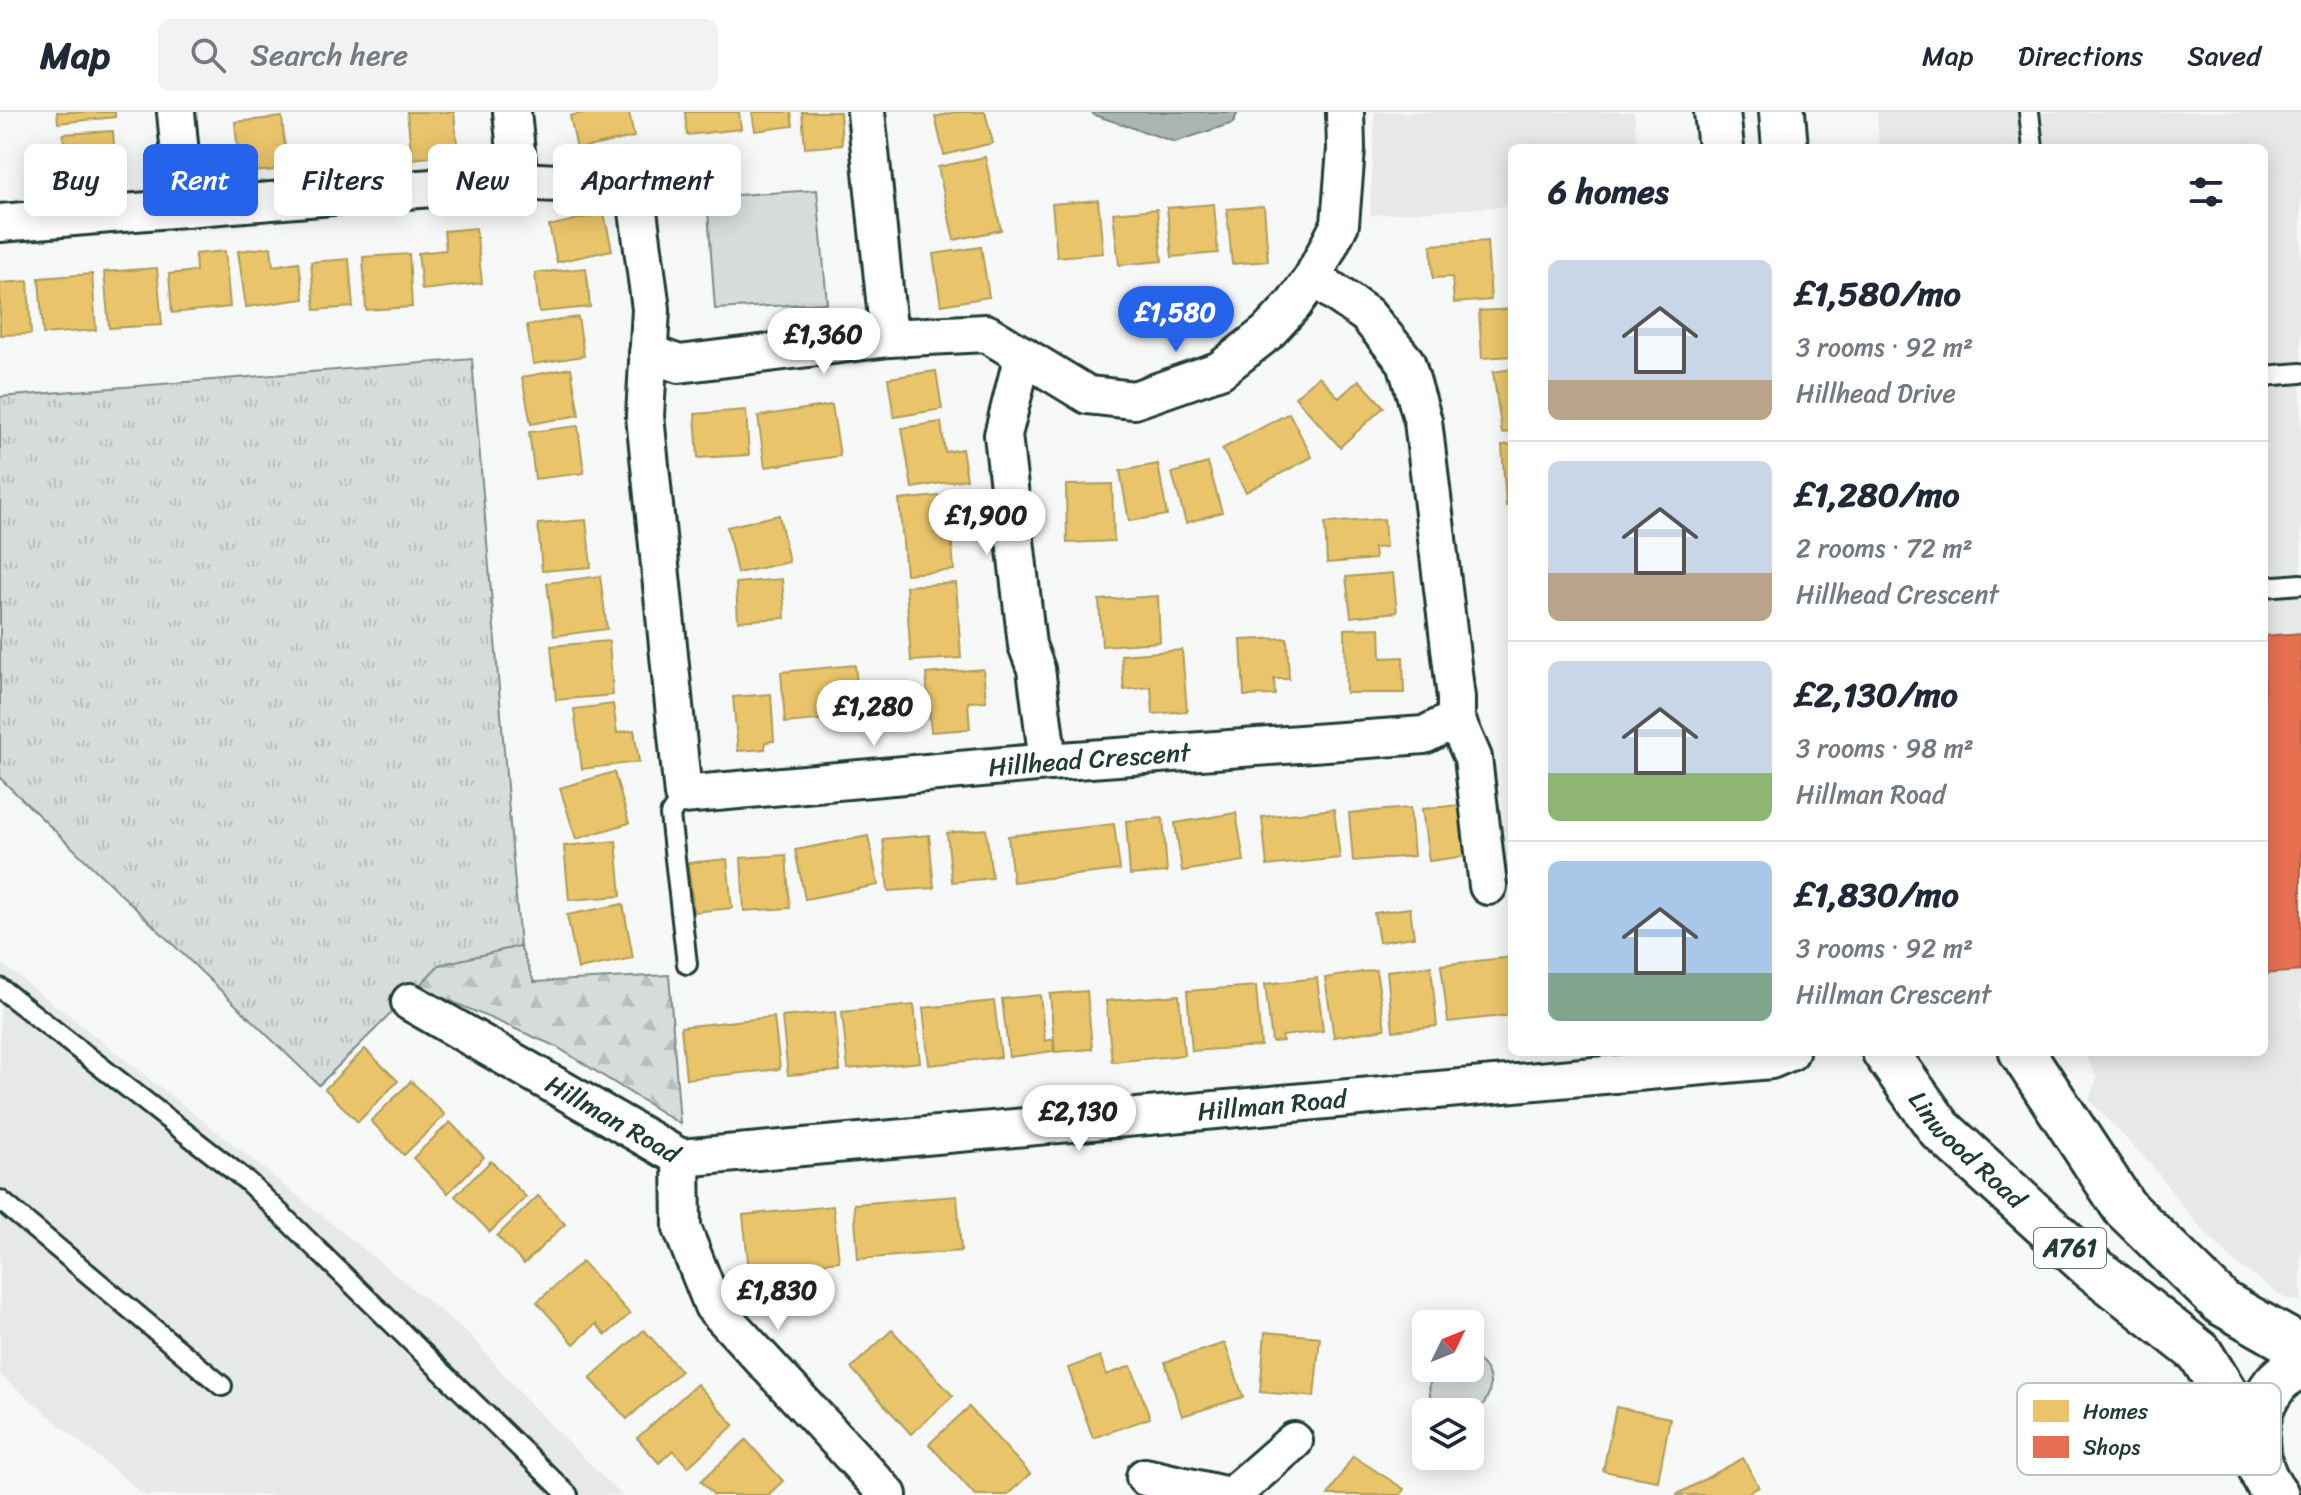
<!DOCTYPE html>
<meta charset="utf-8">
<style>
:root{--surface:#fff;--page:#f2f2f3;--text:#1f2937;--muted:#747a83;--line:#e0e1e3;--accent:#2563eb}
body{margin:0;font-family:Sriracha,sans-serif;background:var(--page);color:var(--text);height:100vh;display:flex;flex-direction:column;font-size:30px;white-space:nowrap}
*{box-sizing:border-box;margin:0}
p{font-size:26px;color:var(--muted)}
.icon{flex:none;width:44px;height:44px;fill:none;stroke:currentColor;stroke-width:2;stroke-linecap:round;stroke-linejoin:round}
.map{position:relative;flex:1;overflow:hidden}
.panel{position:absolute;left:1508px;top:32px;width:760px;height:912px;display:flex;flex-direction:column;background:var(--surface);border-radius:12px;box-shadow:0 4px 20px #0003}
.panel>*{flex:none}
.guide{position:absolute;left:24px;top:32px;width:760px;height:72px;display:flex;gap:16px}
.needle{width:52px;rotate:47deg}
.controls{position:absolute;left:1412px;top:1198px;display:grid;gap:16px}
.controls a{display:grid;place-items:center;width:72px;height:72px;border-radius:12px;background:var(--surface);box-shadow:0 4px 20px #0003;font-size:40px}
.price{position:absolute;translate:-50% -68px;padding:0 18px;border-radius:28px;background:#fff;color:#222;font-size:26px;line-height:52px;filter:drop-shadow(0 2px 4px #0008)}
.price::after{content:'';position:absolute;left:50%;top:48px;width:24px;height:18px;margin-left:-12px;background:inherit;clip-path:polygon(0 0,100% 0,50% 100%)}
.price.current{background:var(--accent);color:#fff}
ul{padding:0;list-style:none}
li{display:flex;align-items:center;gap:24px;height:200px;padding:0 40px}
li+li{border-top:2px solid var(--line)}
li span{display:grid;place-items:center;flex:none;width:224px;height:160px;border-radius:12px;color:#555}
li>.icon{margin-inline-start:auto}
span .icon{width:96px;height:96px;fill:#fffc;stroke-width:1}
li b{font-size:34px}
h2{display:flex;justify-content:space-between;align-items:center;height:96px;padding:0 40px;font-size:34px}
.pill{padding:0 28px;border-radius:12px;background:var(--surface);box-shadow:0 4px 20px #0003;font-size:28px;line-height:72px}
.pill.current{background:var(--accent);color:#fff}
header{display:flex;align-items:center;gap:48px;box-sizing:border-box;height:112px;padding:0 40px;background:var(--surface);border-bottom:2px solid var(--line)}
header strong{font-size:38px}
nav{display:flex;gap:44px;margin-inline-start:auto;font-size:28px}
.search{width:560px;height:72px;background:var(--page);display:flex;align-items:center;gap:20px;box-sizing:border-box;padding:0 28px;border-radius:12px;color:var(--muted);font-size:30px}
.map>svg:first-child{display:block}
.built{fill:#e6e9e8}
.grass{fill:url(#grass-tufts);stroke:#7a8c88;stroke-width:2}
.forest{fill:url(#forest-firs);stroke:#7a8c88;stroke-width:2}
.park{fill:#d6dcdb;stroke:#7a8c88;stroke-width:2}
.water{fill:#aab5b1;stroke:#72857f;stroke-width:2}
.homes{fill:#e9c46a;stroke:#ac9c5a;stroke-width:2}
.shops{fill:#e76f51;stroke:#ab6048;stroke-width:2}
.lines{fill:none;stroke-linecap:round;stroke-linejoin:round}
.service-casing{stroke:#1f3d34;stroke-width:24}
.minor-casing{stroke:#1f3d34;stroke-width:42}
.primary-casing{stroke:#1f3d34;stroke-width:50}
.service{stroke:#fff;stroke-width:18}
.minor{stroke:#fff;stroke-width:36}
.primary{stroke:#fff;stroke-width:44}
.labels{text-anchor:middle;dominant-baseline:central;stroke-width:8;stroke-linejoin:round;paint-order:stroke}
.shield{fill:#fff;stroke:#627771;stroke-width:2}
.shield-label{font-size:24px;font-weight:bold;fill:#1f3d34}
.street-label{font-size:26px;fill:#1f3d34;stroke:#fff}
.key{fill:#fff;stroke:#bcc5c2;stroke-width:2}
.key-label{font-size:22px;fill:#1f3d34}
</style>
<header>
<strong>Map</strong>
<div class="search"><svg class="icon" aria-label="search" viewBox="0 0 24 24"><circle cx="10" cy="10" r="6"/><path d="M15 15l6 6"/></svg>Search here</div>
<nav><a>Map</a><a>Directions</a><a>Saved</a></nav>
</header>
<div class="map">
<svg width="2301" height="1383" viewBox="0 0 2301 1383">
<defs>
<pattern id="grass-tufts" width="24" height="20" patternUnits="userSpaceOnUse" patternTransform="scale(2)"><rect width="24" height="20" fill="#d6dcdb"/><path d="M3 7l-1-3M5 7V3M7 7l1-3M15 17l-1-3M17 17v-4M19 17l1-3" fill="none" stroke="#b7bebd"/></pattern>
<pattern id="forest-firs" width="22" height="20" patternUnits="userSpaceOnUse" patternTransform="scale(2)"><rect width="22" height="20" fill="#d6dcdb"/><path d="M5 1l3.5 6h-7zM16 11l3.5 6h-7z" fill="#b7bebd"/></pattern>
</defs>
<rect width="100%" height="100%" fill="#f6f7f7"/>
<filter id="ink" filterUnits="userSpaceOnUse"><feTurbulence type="fractalNoise" baseFrequency=".0125" numOctaves="2"/><feDisplacementMap in="SourceGraphic" scale="16" xChannelSelector="R" yChannelSelector="G"/><feConvolveMatrix kernelMatrix="1 2 1 2 8 2 1 2 1" color-interpolation-filters="sRGB"/></filter>
<g filter="url(#ink)">
<g class="built">
<path d="M1375 0H1634L1637 36H1512V94L1370 103Z"/>
<path d="M1877 0H2301V1190L2284 1186 2233 1149 2192 1106 2150 1051 2089 988 2097 966 2084 940H2264V36H1879Z"/>
<path d="M0 850 248 1044 469 1222 527 1289 621 1383H144L0 1263Z"/>
</g>
<path class="grass" d="M472 247 520 834 439 854 319 973 0 666V285Z"/>
<path class="forest" d="M520 834 534 870 669 863 680 1012 557 935 418 875 439 853Z"/>
<g class="park">
<path d="M817 78 827 191 715 197 707 85Z"/>
<path d="M1470 1244C1497 1256 1495 1286 1474 1302 1468 1300 1454 1302 1445 1300 1425 1295 1428 1269 1434 1256H1470Z"/>
</g>
<path class="water" d="M1092 0H1238L1233 11 1175 30 1094 3Z"/>
<g class="homes">
<path d="M57 0H115V5L58 11Z"/>
<path d="M407 0H454L458 42 412 47Z"/>
<path d="M587 0H629L634 25 577 37 570 4Z"/>
<path d="M685 0H739L741 17 687 23Z"/>
<path d="M752 0H791L793 14 755 19Z"/>
<path d="M802 0H840L842 33 805 36Z"/>
<path d="M955 0H985L993 31 944 43 935 5Z"/>
<path d="M282 5 287 57 240 61 235 10Z"/>
<path d="M113 19 116 65 67 69 63 22Z"/>
<path d="M985 45 1001 118 954 128 938 55Z"/>
<path d="M1098 88 1103 141 1057 145 1052 92Z"/>
<path d="M1214 92 1218 141 1172 145 1167 96Z"/>
<path d="M1264 94 1268 149 1232 152 1227 97Z"/>
<path d="M1157 97 1162 149 1119 153 1113 101Z"/>
<path d="M604 101 612 138 557 150 549 114Z"/>
<path d="M476 116 482 171 422 178 418 141 446 138 444 119Z"/>
<path d="M1487 129 1491 188 1454 191 1452 165 1433 166 1431 133Z"/>
<path d="M271 135 273 154 299 150 304 187 246 195 238 139Z"/>
<path d="M981 135 989 185 941 193 933 142Z"/>
<path d="M225 139 230 195 172 201 169 162 196 159 195 142Z"/>
<path d="M409 142 412 195 366 198 363 145Z"/>
<path d="M349 147 353 195 315 198 311 150Z"/>
<path d="M157 156 162 213 109 216 104 160Z"/>
<path d="M586 156 590 195 539 200 535 161Z"/>
<path d="M92 162 96 218 43 222 39 166Z"/>
<path d="M28 169 31 222 0 223V171Z"/>
<path d="M1512 197V244L1482 246 1479 199Z"/>
<path d="M578 205 584 244 533 252 527 213Z"/>
<path d="M571 256 579 303 531 312 522 265Z"/>
<path d="M1512 257V320L1502 321 1493 260Z"/>
<path d="M936 259 942 297 894 305 888 266Z"/>
<path d="M1319 264 1339 286 1359 268 1384 295 1340 335 1295 285Z"/>
<path d="M832 293 840 344 765 355 758 304Z"/>
<path d="M746 298 749 343 698 346 695 302Z"/>
<path d="M1289 301 1312 345 1246 380 1222 337Z"/>
<path d="M941 310 945 340 962 337 967 367 912 376 902 316Z"/>
<path d="M578 314 584 361 535 367 529 320Z"/>
<path d="M1512 332V394H1506L1502 333Z"/>
<path d="M1208 351 1222 400 1186 411 1172 361Z"/>
<path d="M1158 352 1167 403 1129 409 1120 359Z"/>
<path d="M1112 372 1114 429 1067 431 1066 373Z"/>
<path d="M948 383 954 458 906 462 899 388Z"/>
<path d="M779 403 789 450 737 461 727 415Z"/>
<path d="M1384 407 1386 435 1374 436 1375 447 1327 451 1325 411Z"/>
<path d="M586 408 591 455 542 459 538 412Z"/>
<path d="M1393 461 1397 500 1351 505 1346 465Z"/>
<path d="M600 464 607 517 554 524 547 471Z"/>
<path d="M782 467 785 506 738 509 736 471Z"/>
<path d="M956 471 961 546 911 549 906 474Z"/>
<path d="M1158 484 1160 530 1102 534 1099 488Z"/>
<path d="M1380 516 1381 546 1403 545 1404 581H1346L1345 517Z"/>
<path d="M1287 526 1289 567H1274L1275 583 1244 584 1241 528Z"/>
<path d="M609 529 613 583 556 588 551 534Z"/>
<path d="M1182 538 1187 599 1153 602 1151 575 1124 578 1121 543Z"/>
<path d="M855 553 860 604 785 611 781 560Z"/>
<path d="M983 557 986 589 968 590 970 617 931 620 926 562Z"/>
<path d="M771 582 774 629 765 630V637L738 639 733 585Z"/>
<path d="M613 592 617 621 634 618 639 650 582 657 574 597Z"/>
<path d="M614 660 629 711 576 727 560 676Z"/>
<path d="M1459 693 1466 744 1429 749 1422 697Z"/>
<path d="M1410 696 1414 744 1353 749 1349 701Z"/>
<path d="M1334 697 1340 746 1267 754 1262 705Z"/>
<path d="M1236 701 1244 749 1182 759 1175 711Z"/>
<path d="M1163 706 1167 760 1130 763 1126 709Z"/>
<path d="M1114 712 1120 758 1013 770 1008 724Z"/>
<path d="M986 717 992 766 952 770 947 721Z"/>
<path d="M929 723 934 776 888 779 883 727Z"/>
<path d="M868 724 878 773 805 787 795 738Z"/>
<path d="M616 729 621 784 569 788 564 734Z"/>
<path d="M786 743 790 796 744 799 741 746Z"/>
<path d="M727 747 732 796 694 800 688 751Z"/>
<path d="M623 792 633 846 578 857 567 803Z"/>
<path d="M1410 796 1414 825 1379 830 1374 801Z"/>
<path d="M1512 845V903L1448 910 1441 853Z"/>
<path d="M1431 854 1437 914 1393 919 1387 859Z"/>
<path d="M1376 858 1385 917 1334 925 1325 866Z"/>
<path d="M1317 866 1323 919 1282 924 1283 929 1272 930 1265 872Z"/>
<path d="M1256 874 1261 934 1192 939 1187 879Z"/>
<path d="M1087 879 1092 937 1055 940 1050 882Z"/>
<path d="M1040 883 1045 929 1053 927 1054 939 1009 945 1002 887Z"/>
<path d="M1179 883 1184 943 1112 950 1106 889Z"/>
<path d="M994 889 1001 945 929 953 923 896Z"/>
<path d="M914 893 920 950 848 957 842 900Z"/>
<path d="M835 900 840 959 788 963 782 905Z"/>
<path d="M774 905 780 957 686 967 681 915Z"/>
<path d="M365 937 398 969 358 1010 325 977Z"/>
<path d="M411 969 445 1003 404 1043 371 1009Z"/>
<path d="M450 1010 484 1045 448 1081 413 1046Z"/>
<path d="M491 1049 526 1085 490 1120 455 1084Z"/>
<path d="M538 1084 565 1112 524 1152 497 1124Z"/>
<path d="M957 1084 961 1139 858 1147 854 1092Z"/>
<path d="M833 1094 839 1149 749 1158 743 1103Z"/>
<path d="M582 1150 630 1202 606 1223 596 1212 574 1232 537 1190Z"/>
<path d="M644 1218 681 1259 627 1307 590 1266Z"/>
<path d="M892 1218 953 1284 911 1322 851 1256Z"/>
<path d="M1265 1220 1320 1225 1314 1285 1260 1280Z"/>
<path d="M1225 1231 1243 1285 1182 1304 1165 1250Z"/>
<path d="M1100 1244 1106 1263 1131 1254 1150 1306 1093 1326 1068 1256Z"/>
<path d="M697 1272 734 1313 688 1355 673 1338 659 1351 637 1326Z"/>
<path d="M969 1295 1030 1362 1007 1383H975L929 1332Z"/>
<path d="M1616 1295 1670 1306 1658 1369 1603 1359Z"/>
<path d="M746 1328 783 1369 768 1383H714L701 1369Z"/>
<path d="M1353 1344 1404 1377 1400 1383H1328Z"/>
<path d="M1743 1346 1759 1375 1744 1383H1676Z"/>
</g>
<path class="shops" d="M2301 521V859L2264 862V524Z"/>
<g class="lines">
<defs>
<g id="service">
<path d="M2029 0 2033 36"/>
<path d="M2264 264 2301 261"/>
<path d="M2264 475 2301 472"/>
<path d="M683 683 670 703 687 852"/>
<path d="M0 876 247 1069 568 1383"/>
<path d="M0 1088 222 1274"/>
</g>
<g id="minor">
<path d="M176 0 185 96"/>
<path d="M512 0 519 69"/>
<path d="M866 0 889 226"/>
<path id="s1" d="M0 111 519 69 615 74 636 84 651 197 645 304 683 683 1048 650 1424 623 1456 607"/>
<path d="M1313 165 1367 203 1406 250 1423 309 1456 586V607L1473 646 1488 774"/>
<path d="M648 241 679 252 889 226 986 221 1088 283 1134 288 1220 258 1267 221 1294 192 1313 165 1340 112 1346 37 1345 0"/>
<path d="M1023 243 1003 323 1027 533 1036 557 1048 650"/>
<path id="s2" d="M410 890 681 1046 1771 948 1790 940"/>
<path d="M681 1046 682 1116 713 1194 888 1383"/>
<path d="M1145 1365 1224 1383"/>
<path d="M1232 1383 1294 1329"/>
</g>
<g id="primary">
<path d="M1717 0 1721 36"/>
<path d="M1782 0 1785 36"/>
<path id="s3" d="M1885 940 1940 1017 2090 1154 2200 1241 2255 1330"/>
<path d="M2022 940 2124 1095 2222 1191 2301 1236"/>
<path d="M2276 1383C2250 1350 2249 1305 2276 1271 2282 1264 2293 1257 2301 1251"/>
</g>
</defs>
<use href="#service" class="service-casing"/>
<use href="#minor" class="minor-casing"/>
<use href="#primary" class="primary-casing"/>
<use href="#service" class="service"/>
<use href="#minor" class="minor"/>
<use href="#primary" class="primary"/>
</g>
</g>
<g class="labels">
<rect class="shield" x="2034" y="1116" width="72" height="40" rx="6"/>
<g class="shield-label">
<text x="2070" y="1136">A761</text>
</g>
<g class="street-label">
<text stroke="none"><textPath href="#s1" startOffset="1650">Hillhead Crescent</textPath></text>
<text stroke="none"><textPath href="#s2" startOffset="906">Hillman Road</textPath></text>
<text stroke="none"><textPath href="#s2" startOffset="234">Hillman Road</textPath></text>
<text stroke="none"><textPath href="#s3" startOffset="128">Linwood Road</textPath></text>
</g>
</g>
<rect x="2017" y="1271" width="264" height="92" rx="12" class="key"/>
<rect x="2033" y="1288" width="36" height="22" fill="#e9c46a"/>
<rect x="2033" y="1324" width="36" height="22" fill="#e76f51"/>
<g class="key-label">
<text x="2083" y="1307">Homes</text>
<text x="2083" y="1343">Shops</text>
</g>
</svg>
<div class="controls">
<a><svg class="needle" viewBox="-14 -14 28 28"><path d="M0-13l5 13h-10z" fill="#e53935"/><path d="M0 13l5-13h-10z" fill="#747a83"/></svg></a>
<a><svg class="icon" aria-label="layers" viewBox="0 0 24 24"><path d="M12 4l9 5-9 5-9-5zM3 14l9 5 9-5"/></svg></a>
</div>
<b class="price current" style="left:1176px;top:242px">£1,580</b>
<b class="price" style="left:824px;top:264px">£1,360</b>
<b class="price" style="left:987px;top:445px">£1,900</b>
<b class="price" style="left:874px;top:636px">£1,280</b>
<b class="price" style="left:1079px;top:1041px">£2,130</b>
<b class="price" style="left:778px;top:1220px">£1,830</b>
<div class="guide">
<a class="pill">Buy</a>
<a class="pill current">Rent</a>
<a class="pill">Filters</a>
<a class="pill">New</a>
<a class="pill">Apartment</a>
</div>
<section class="panel">
<h2>6 homes<svg class="icon" aria-label="filters" viewBox="0 0 24 24"><path d="M4 7h16M4 17h16"/><circle cx="9" cy="7" r="2"/><circle cx="15" cy="17" r="2"/></svg></h2>
<ul>
<li><span style="background:linear-gradient(#c9d6e8 75%,#b9a48a 0)"><svg class="icon" aria-label="home" viewBox="0 0 24 24"><path d="M3 11l9-7 9 7M6 9v11h12V9"/></svg></span><div><b>£1,580/mo</b><p>3 rooms · 92 m²</p><p>Hillhead Drive</p></div></li>
<li><span style="background:linear-gradient(#c9d6e8 70%,#b9a48a 0)"><svg class="icon" aria-label="home" viewBox="0 0 24 24"><path d="M3 11l9-7 9 7M6 9v11h12V9"/></svg></span><div><b>£1,280/mo</b><p>2 rooms · 72 m²</p><p>Hillhead Crescent</p></div></li>
<li><span style="background:linear-gradient(#c9d6e8 70%,#8fb573 0)"><svg class="icon" aria-label="home" viewBox="0 0 24 24"><path d="M3 11l9-7 9 7M6 9v11h12V9"/></svg></span><div><b>£2,130/mo</b><p>3 rooms · 98 m²</p><p>Hillman Road</p></div></li>
<li><span style="background:linear-gradient(#a9c7e8 70%,#7fa58c 0)"><svg class="icon" aria-label="home" viewBox="0 0 24 24"><path d="M3 11l9-7 9 7M6 9v11h12V9"/></svg></span><div><b>£1,830/mo</b><p>3 rooms · 92 m²</p><p>Hillman Crescent</p></div></li>
</ul>
</section>
</div>
